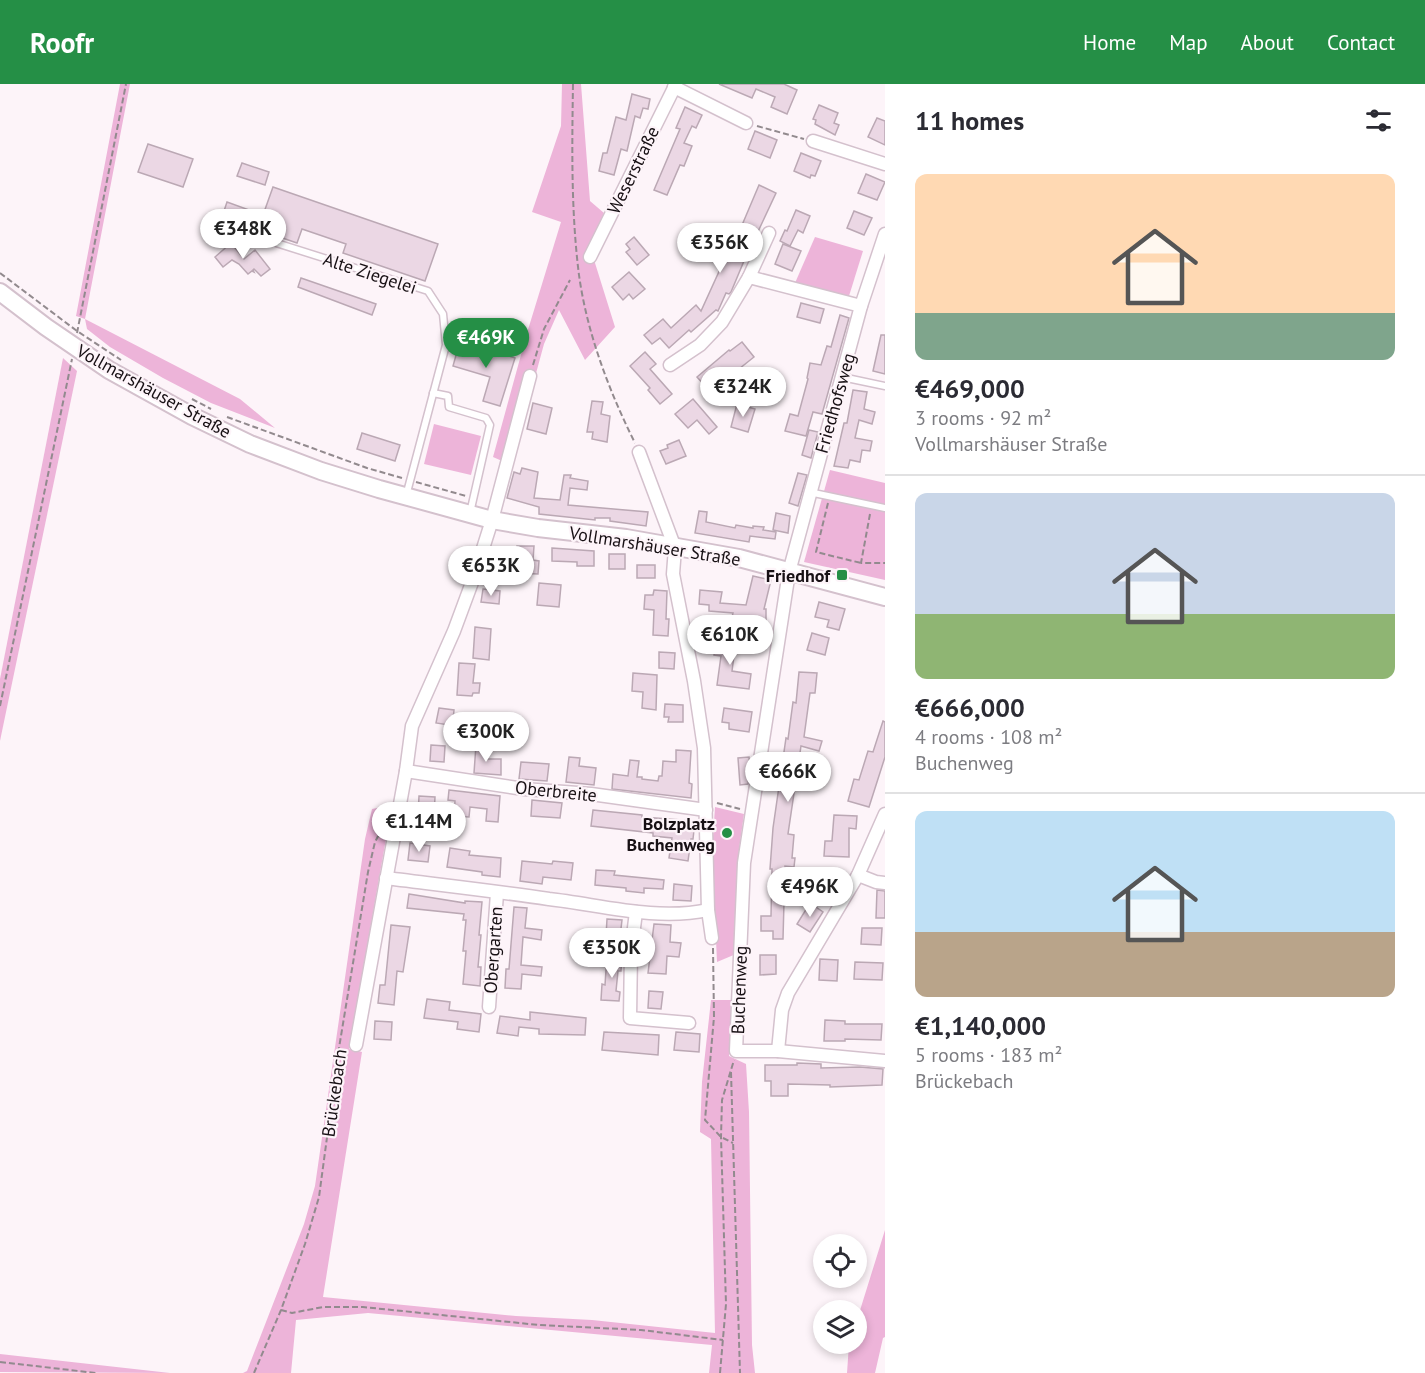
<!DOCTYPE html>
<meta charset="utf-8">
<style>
:root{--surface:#fff;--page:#f2f2f3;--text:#2b2b33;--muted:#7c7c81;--line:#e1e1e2;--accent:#258f46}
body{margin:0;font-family:"PT Sans",sans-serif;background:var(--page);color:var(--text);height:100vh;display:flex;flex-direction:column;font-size:22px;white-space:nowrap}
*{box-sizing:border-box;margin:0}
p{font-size:20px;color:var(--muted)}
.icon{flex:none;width:33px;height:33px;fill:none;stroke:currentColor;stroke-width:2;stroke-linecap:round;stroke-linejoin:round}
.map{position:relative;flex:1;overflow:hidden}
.details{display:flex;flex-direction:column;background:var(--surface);width:540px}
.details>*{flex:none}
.controls{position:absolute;left:813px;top:1150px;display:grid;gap:12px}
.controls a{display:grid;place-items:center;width:54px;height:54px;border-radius:50%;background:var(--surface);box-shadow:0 3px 9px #0003;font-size:30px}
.price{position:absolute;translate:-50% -51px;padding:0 14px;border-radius:21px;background:#fff;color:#222;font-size:20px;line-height:39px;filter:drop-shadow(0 2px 3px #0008)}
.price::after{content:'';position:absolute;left:50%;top:36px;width:18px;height:14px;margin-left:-9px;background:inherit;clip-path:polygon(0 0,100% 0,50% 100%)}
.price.selected{background:var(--accent);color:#fff}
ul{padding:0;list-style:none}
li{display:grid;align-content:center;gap:12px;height:318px;padding:0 30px}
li+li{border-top:2px solid var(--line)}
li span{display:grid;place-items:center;height:186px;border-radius:12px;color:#555}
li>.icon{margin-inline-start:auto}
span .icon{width:108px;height:108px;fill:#fffc;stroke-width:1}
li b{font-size:26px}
h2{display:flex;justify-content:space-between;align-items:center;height:72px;padding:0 30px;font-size:26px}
header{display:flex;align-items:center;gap:36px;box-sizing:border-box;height:84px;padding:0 30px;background:var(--accent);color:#fff}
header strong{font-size:28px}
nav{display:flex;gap:33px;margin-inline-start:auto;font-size:21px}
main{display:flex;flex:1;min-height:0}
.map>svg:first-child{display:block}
.green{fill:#edb4d9}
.building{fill:#ebd7e4;stroke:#bba8b4;stroke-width:1.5}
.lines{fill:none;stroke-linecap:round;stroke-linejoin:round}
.lane-casing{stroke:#d4c1cd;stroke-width:9}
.street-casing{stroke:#d4c1cd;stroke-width:15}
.secondary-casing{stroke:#d4c1cd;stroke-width:20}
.path{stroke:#928a8e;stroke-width:2;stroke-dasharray:6 3;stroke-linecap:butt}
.lane{stroke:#fff;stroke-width:6}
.street{stroke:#fff;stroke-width:12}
.secondary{stroke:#fff;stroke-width:16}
.poi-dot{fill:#258f46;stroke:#fdf4f9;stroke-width:2}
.labels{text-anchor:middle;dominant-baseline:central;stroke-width:4.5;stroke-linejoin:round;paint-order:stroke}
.street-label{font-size:18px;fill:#171014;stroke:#fdf4f9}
.poi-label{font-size:18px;font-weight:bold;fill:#171014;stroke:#fdf4f9;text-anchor:end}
</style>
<header>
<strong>Roofr</strong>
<nav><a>Home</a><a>Map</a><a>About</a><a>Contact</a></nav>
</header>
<main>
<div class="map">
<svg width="885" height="1289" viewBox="0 0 885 1289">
<rect width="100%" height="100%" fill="#fdf4f9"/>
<g class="green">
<path d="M120 0H130L85 235 240 315 275 344 211 319 163 294 110 263 87 245 85 235 76 232Z"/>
<path d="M562 0H581L590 117 604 129 590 163 615 243 585 276 559 226 544 260 511 381 493 373 527 249 561 138 532 128 561 42Z"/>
<path d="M815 153 863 167 849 212 795 199Z"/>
<path d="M63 274 77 287 0 657V595Z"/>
<path d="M434 340 481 352 471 391 424 380Z"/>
<path d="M830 386 885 399V496L804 478Z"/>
<path d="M392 721 349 965 362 968 323 1213 516 1232 592 1236 715 1249 711 1055 700 1048 702 998 711 916H731L729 972 746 980 749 1028 752 1261 755 1289H709L712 1261 368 1229 296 1236 291 1289H243L247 1287 304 1140 315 1102 365 755 372 725Z"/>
<path d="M715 723 744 730 738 773 736 870 717 878 712 768Z"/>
<path d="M885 1146V1253L883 1254 875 1289H847L849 1260H856L857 1236Z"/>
<path d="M0 1270 170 1289 0 1288Z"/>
</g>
<g class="building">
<path d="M719 0H784L797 6 787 30 771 23 775 13 756 5 752 14Z"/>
<path d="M632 10 650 15 648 25 643 24 640 34 635 32 627 67 621 65 614 91 599 87 603 69H607L616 33 626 36Z"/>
<path d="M819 21 838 29 834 39 839 41 835 51 815 40 816 36 813 35Z"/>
<path d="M685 23 702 31 696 44 692 42 684 59 692 62 684 82 680 81 667 111 654 106 680 45 676 44Z"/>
<path d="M877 34 885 37V61L868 53Z"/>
<path d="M755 47 777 56 770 74 748 65Z"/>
<path d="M148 60 193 75 183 103 138 88Z"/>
<path d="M801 69 821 77 815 92 811 91 810 94 794 87Z"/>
<path d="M242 79 269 88 265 101 237 92Z"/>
<path d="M866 90 885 98 877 116 858 109Z"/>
<path d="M759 101 776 109 755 154 754 153 731 208 729 210 726 209 718 227 716 226 691 248 689 246 669 264 660 254 652 260 644 251 663 235 671 244 696 221 701 227 732 159 734 160Z"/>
<path d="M273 103 438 160 425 197 343 169 346 160 302 145 297 159 222 133 227 118 263 131Z"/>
<path d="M796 126 810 132 803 149 798 146 790 162 780 157 785 146 787 147Z"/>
<path d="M854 127 872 134 864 151 847 144Z"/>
<path d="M634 153 649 171 637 181 626 168 630 165 626 160Z"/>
<path d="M231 159 244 175 255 166 270 185 261 192 254 185 253 186 254 188 252 187 248 190 239 180 232 176 223 183 215 173Z"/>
<path d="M783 160 801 167 792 187 775 180Z"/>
<path d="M629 188 645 205 633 215 629 210 623 216 612 203Z"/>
<path d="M301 194 376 220 372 231 298 203Z"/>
<path d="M801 219 824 225 820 239 797 233Z"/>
<path d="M840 231 849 234 822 330 813 328 806 352 785 347 790 330 798 332 808 295 807 294 810 279 821 281 827 262 831 263Z"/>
<path d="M881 251H885V290L873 287Z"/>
<path d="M460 257 515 274 500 322 483 317 490 293 453 282Z"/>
<path d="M742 258 754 273 729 293 731 296 722 304 716 297 707 304 697 293 729 266 730 267Z"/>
<path d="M645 268 656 280 650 285 672 310 660 320 648 306 650 304 630 282Z"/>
<path d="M853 306 867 308 864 325 875 328 872 340 859 336 855 354 872 357 870 367 862 366 860 378 850 376 848 384 834 382 844 339H847Z"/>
<path d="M693 315 717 343 709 350 697 336 688 344 675 330Z"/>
<path d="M592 317 603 318 601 330 610 332 607 358 592 355 593 348H587Z"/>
<path d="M533 319 552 324 546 350 527 345Z"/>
<path d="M737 320 755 325 748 348 731 343Z"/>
<path d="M809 346 818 348 811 374 802 371Z"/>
<path d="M362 349 400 361 395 377 357 365Z"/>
<path d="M679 356 686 372 666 380 660 367 668 364 667 361Z"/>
<path d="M522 384 538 388 534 414 560 416 564 391H571L570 394 588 397 587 406 570 404 568 421 648 428 646 442 610 437V434H595V436L539 430V423L507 414 514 388 520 390Z"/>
<path d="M798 389 807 391 798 422 789 419Z"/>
<path d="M699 427 707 428 706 438 735 444 736 441 753 444V442L764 443 763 446 776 448 775 455 750 452 749 458 695 449Z"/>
<path d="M776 429 790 432 788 449 773 446Z"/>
<path d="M517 462H534L533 476 539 477 538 490 487 488 490 470 517 472Z"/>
<path d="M552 464 594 467V482H577V478L552 477Z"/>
<rect x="609" y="470" width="16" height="15"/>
<rect x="637" y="481" width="18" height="13"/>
<path d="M753 492 771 496 764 525H766V540L750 539 751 534 732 533 733 529 709 527V521L699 520 700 506 722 508 720 519 746 521Z"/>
<path d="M539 499 561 501 559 523 537 521Z"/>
<path d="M483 505 500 507 499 520 481 518Z"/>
<path d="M654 506 667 507 666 535H669L668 552 653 551 654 526 644 525 645 511H653Z"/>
<path d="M819 518 845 525 839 546 827 543 829 536 815 533Z"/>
<path d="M475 543 491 545 489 576 473 574Z"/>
<path d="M812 549 829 554 825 571 807 566Z"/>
<path d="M716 555 736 557 732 587 751 590 749 605 717 601 721 572 714 571Z"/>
<path d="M659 568 675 569 674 585 659 584Z"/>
<path d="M459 579 475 580 473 599H480L479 609H473L472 612 457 611Z"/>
<path d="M799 588 817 589 815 609H810L804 653 822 657 819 667 801 662 788 750 794 751 792 774H795L794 783 785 782 783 855H773V847H761V832H771L772 785H770L773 744 786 654 788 655 793 618 796 619Z"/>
<path d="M633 589 657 591 656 626 642 624 643 608 632 607Z"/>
<path d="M665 620 683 621V638H668L669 633H664Z"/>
<path d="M439 624 454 626 453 636 450 635 449 641 436 639Z"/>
<path d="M724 624 752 628 749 648 729 645V639L722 638Z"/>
<path d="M883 637 885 638V673L869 723 848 717 854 695 859 696 868 667 873 668Z"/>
<path d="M431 661 445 662 444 678 430 677Z"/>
<path d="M476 661 487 662 486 675H501V691L474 689Z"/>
<path d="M676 666 691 667 689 699 692 700 691 714 612 705 613 690 628 692 630 676 639 677 637 693H642V695L658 697 659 692H662L663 677 676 678Z"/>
<path d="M569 673 580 674 579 682 596 684 594 701 566 698Z"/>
<path d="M749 673 750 685 748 700 740 701 738 674Z"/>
<path d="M521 678 549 680 547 697 519 695Z"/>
<path d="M449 706 500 712 498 738 486 737 487 725 470 723 469 733 454 732 455 717 448 716Z"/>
<path d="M419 712 435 713 434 731H418Z"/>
<path d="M532 716 562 719 560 734 531 732Z"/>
<path d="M593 726 642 731V733L695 737 693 755H691L688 777 669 774 672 754 653 752V749L591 742Z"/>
<path d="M834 731 857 732 856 745 849 744V773L824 772 825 757H832Z"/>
<path d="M410 759 430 762 428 778 408 776Z"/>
<path d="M450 764 470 767 469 771 501 774 500 793 482 791V788L447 783Z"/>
<path d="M522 777 552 780 553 777 573 779 571 796 543 793 542 800 520 797Z"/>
<path d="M833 785 844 792 831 811 820 804Z"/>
<path d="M596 786 615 787 614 791 664 796 663 805 644 804V809L626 807V804L595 801Z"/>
<path d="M674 800 692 802 691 817 673 816Z"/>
<path d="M877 806 885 807V834H876Z"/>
<path d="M409 810 465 819V817L482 818 479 851H481L478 883H481L480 902 463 900 466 867H463L466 836H463L464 830 407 824Z"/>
<path d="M810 819 823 828 810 848 797 840Z"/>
<path d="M514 823 527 824 525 844 542 846 541 856 523 853 521 881 542 883 541 892 522 890 521 905 505 904 506 885H509Z"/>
<path d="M607 835 622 836 620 853 606 852Z"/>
<path d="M654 840 671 841 670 858 681 859 679 873 667 872 666 890 648 889Z"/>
<path d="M391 841 410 843 403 888 397 887 394 921 378 919 380 901H385Z"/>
<path d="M862 844H882L881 861 861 860Z"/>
<path d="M607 871 622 872 621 887H618L616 907 620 908 619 917 601 916 602 900 605 901Z"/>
<path d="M760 871H776V890L760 891Z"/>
<path d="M820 875 838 876 837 897 819 896Z"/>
<path d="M855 878 883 879 882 896 854 895Z"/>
<path d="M649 907 663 908 661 925 648 924Z"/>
<path d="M427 915 450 918 449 926 481 930 479 948 457 945 458 938 424 934Z"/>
<path d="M530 928 586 934 585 951 539 950V945L519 943 518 952 497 949 500 932 530 936Z"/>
<path d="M825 936 845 937V940H882L881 956 845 955V957H824Z"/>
<path d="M375 937 392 938 391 956 374 955Z"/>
<path d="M604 948 659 951 658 971 602 966Z"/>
<path d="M676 948 700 950 699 968 674 966Z"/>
<path d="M797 979 821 980V984L860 983 883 985 882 1001 830 1003V1001L788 1000V1012H771V997H765V981H797Z"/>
</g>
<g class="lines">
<defs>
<g id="lane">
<path d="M210 138 428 207 443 230 446 261 406 412"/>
<path d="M842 293 885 302"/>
<path d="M433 309 448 312 449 323 486 334 490 341 470 429"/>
<path d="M809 408 885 424"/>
</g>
<g id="street">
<path d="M674 3 746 39"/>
<path d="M813 57 885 80"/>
<path d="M885 150 861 222 789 488 744 779 736 967H778L782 926 788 909 858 791 885 730"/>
<path d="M590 173 676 0"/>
<path d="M749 193 769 149"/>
<path d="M670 281 700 261 722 238 749 193 861 222"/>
<path d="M639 368 675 464 673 490 694 597 704 664 708 826 712 854"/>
<path d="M406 687 524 705 591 710 706 726"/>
<path d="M858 791 876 798 885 799"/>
<path d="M386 794C441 801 495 807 549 815 601 821 656 837 708 826"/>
<path d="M636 828 631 867 630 934 689 939"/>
<path d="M489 923 497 809"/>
<path d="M356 961 406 687 412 642 454 547 474 493 492 436 530 292"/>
<path d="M778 967 885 977"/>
</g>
<path id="secondary" d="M0 208 46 243 109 286 192 332 250 360 321 387 379 405 492 436 538 444 626 454 739 474 885 513"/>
</defs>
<use href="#lane" class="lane-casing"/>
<use href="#street" class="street-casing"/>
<use href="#secondary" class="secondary-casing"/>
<g class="path">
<path d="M573 0C572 63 571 128 579 191 587 249 609 307 635 359"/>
<path d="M757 42 804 55"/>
<path d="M0 189 77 247 121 276"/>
<path d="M77 249 126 0"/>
<path d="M533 281 544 245 570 196"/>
<path d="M192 315 211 325"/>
<path d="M227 333 367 384 402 394"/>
<path d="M416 398 466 412"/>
<path d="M828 419 816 468 861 479"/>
<path d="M870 430 861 479H885"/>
<path d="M0 622 72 275"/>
<path d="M717 719 740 725"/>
<path d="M713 864 714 933 705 1036 721 1053 733 1059"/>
<path d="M731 988 740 1289"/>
<path d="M281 1226 292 1229 323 1223H363L539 1241 641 1246 723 1256"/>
<path d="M0 1278 96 1289"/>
<path d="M254 1289 281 1226 305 1160 319 1113 339 964 368 788 375 758 384 741"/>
<path d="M720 1289 726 1220 721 1053 722 1016 734 976"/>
</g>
<use href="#lane" class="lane"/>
<use href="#street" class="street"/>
<use href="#secondary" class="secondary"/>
</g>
<g class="poi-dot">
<rect x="836" y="485" width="12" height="12" rx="3"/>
<circle cx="727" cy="749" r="6"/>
</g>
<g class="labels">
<g class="street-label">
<text transform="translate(633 86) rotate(-64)">Weserstraße</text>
<text transform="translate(370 189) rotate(18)">Alte Ziegelei</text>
<text transform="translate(154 307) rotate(29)">Vollmarshäuser Straße</text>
<text transform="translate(835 319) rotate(-74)">Friedhofsweg</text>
<text transform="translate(655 462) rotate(9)">Vollmarshäuser Straße</text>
<text transform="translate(556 707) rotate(6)">Oberbreite</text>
<text transform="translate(493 866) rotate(-86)">Obergarten</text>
<text transform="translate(739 906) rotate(-88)">Buchenweg</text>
<text transform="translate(334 1009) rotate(-82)">Brückebach</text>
</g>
<g class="poi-label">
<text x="830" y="491">Friedhof</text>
<text x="715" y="739">Bolzplatz<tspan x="715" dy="21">Buchenweg</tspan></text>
</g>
</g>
</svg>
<div class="controls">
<a><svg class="icon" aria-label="locate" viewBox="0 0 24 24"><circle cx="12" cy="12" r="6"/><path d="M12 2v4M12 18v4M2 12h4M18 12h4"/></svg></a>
<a><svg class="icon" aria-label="layers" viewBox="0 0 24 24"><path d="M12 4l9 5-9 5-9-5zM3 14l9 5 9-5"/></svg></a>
</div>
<b class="price" style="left:243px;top:176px">€348K</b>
<b class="price" style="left:720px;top:190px">€356K</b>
<b class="price selected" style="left:486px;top:285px">€469K</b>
<b class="price" style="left:743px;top:334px">€324K</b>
<b class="price" style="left:491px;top:513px">€653K</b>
<b class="price" style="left:730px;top:582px">€610K</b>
<b class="price" style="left:486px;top:679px">€300K</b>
<b class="price" style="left:788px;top:719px">€666K</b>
<b class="price" style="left:419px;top:769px">€1.14M</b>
<b class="price" style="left:810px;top:834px">€496K</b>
<b class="price" style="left:612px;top:895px">€350K</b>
</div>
<section class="details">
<h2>11 homes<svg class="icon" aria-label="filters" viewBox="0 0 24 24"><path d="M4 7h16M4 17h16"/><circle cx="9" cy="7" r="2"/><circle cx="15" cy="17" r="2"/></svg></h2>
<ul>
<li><span style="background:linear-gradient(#ffd9b3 75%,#7fa58c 0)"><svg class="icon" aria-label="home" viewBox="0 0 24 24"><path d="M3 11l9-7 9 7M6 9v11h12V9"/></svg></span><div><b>€469,000</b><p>3 rooms · 92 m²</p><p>Vollmarshäuser Straße</p></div></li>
<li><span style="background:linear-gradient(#c9d6e8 65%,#8fb573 0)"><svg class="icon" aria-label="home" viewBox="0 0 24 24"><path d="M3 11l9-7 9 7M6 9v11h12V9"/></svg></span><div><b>€666,000</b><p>4 rooms · 108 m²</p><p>Buchenweg</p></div></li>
<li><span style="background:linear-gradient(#bfe0f5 65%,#b9a48a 0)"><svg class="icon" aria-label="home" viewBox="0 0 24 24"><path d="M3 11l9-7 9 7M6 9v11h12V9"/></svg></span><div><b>€1,140,000</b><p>5 rooms · 183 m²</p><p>Brückebach</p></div></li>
</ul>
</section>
</main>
